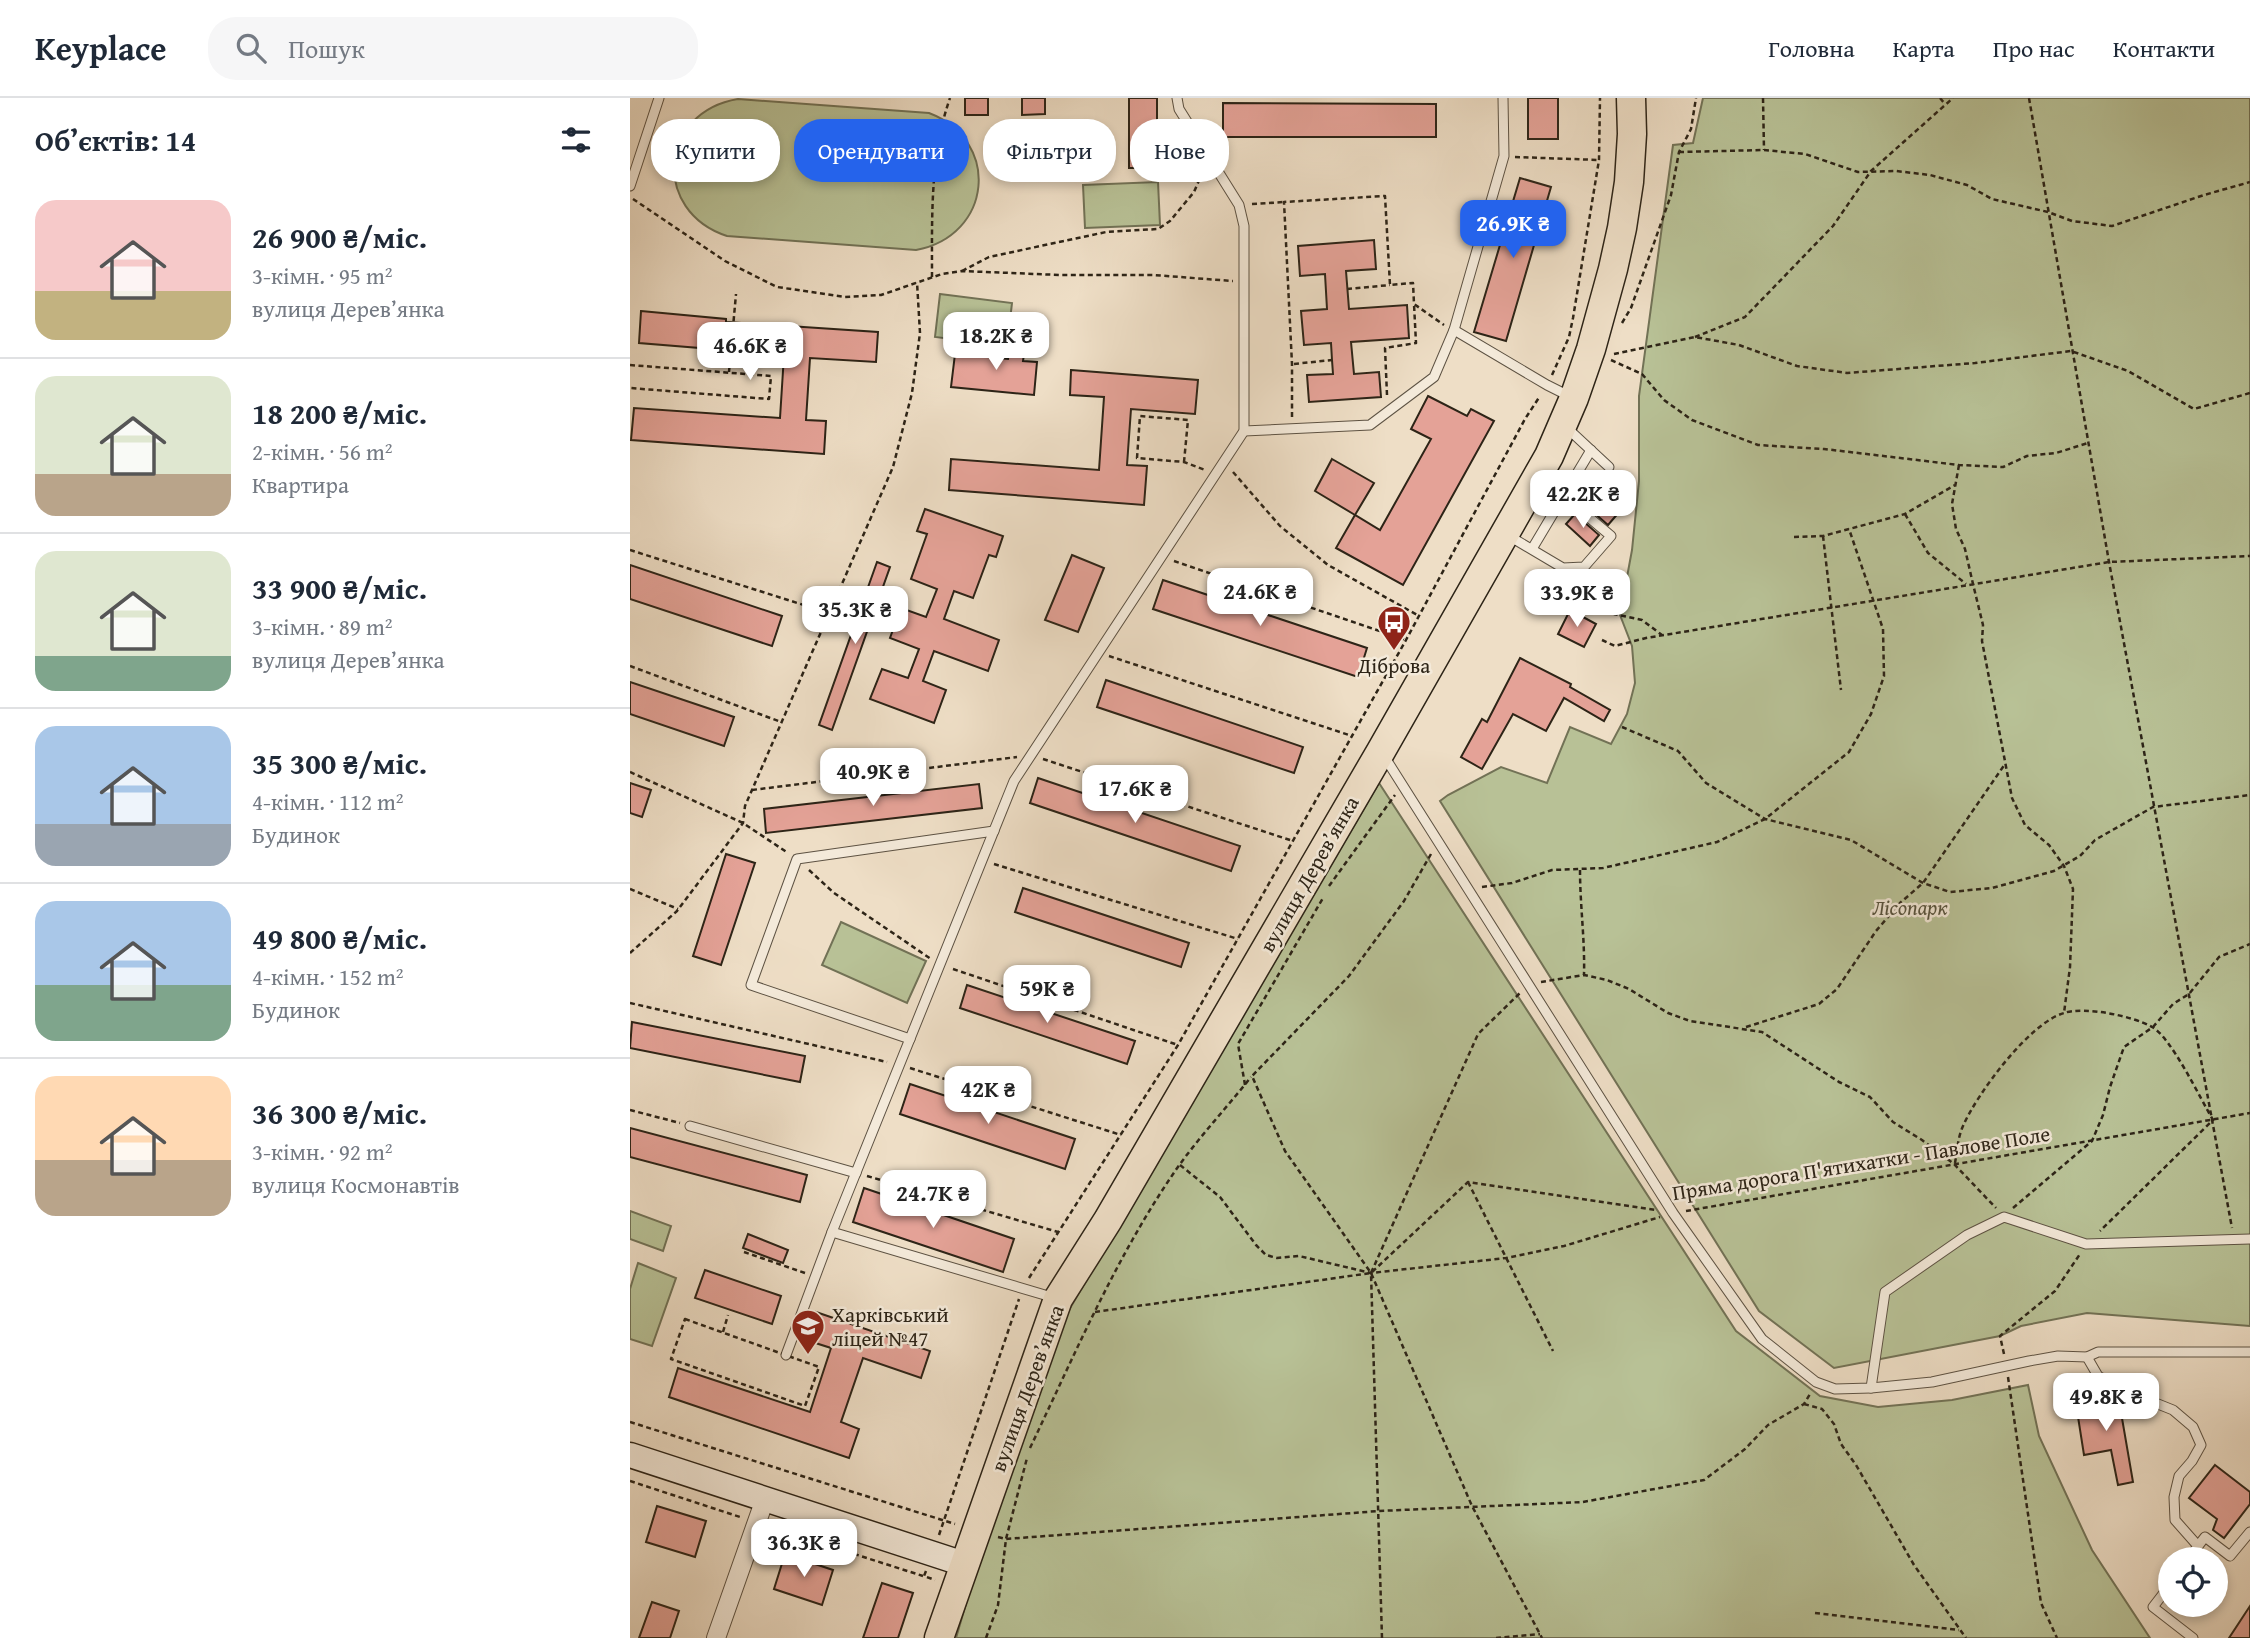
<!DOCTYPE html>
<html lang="uk">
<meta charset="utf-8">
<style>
:root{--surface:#fff;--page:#f6f6f7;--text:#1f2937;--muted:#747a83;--line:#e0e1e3;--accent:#2563eb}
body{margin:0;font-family:"Gentium Book Plus",serif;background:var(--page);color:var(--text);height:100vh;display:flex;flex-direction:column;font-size:26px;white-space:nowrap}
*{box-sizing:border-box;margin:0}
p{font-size:23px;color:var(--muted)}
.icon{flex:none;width:38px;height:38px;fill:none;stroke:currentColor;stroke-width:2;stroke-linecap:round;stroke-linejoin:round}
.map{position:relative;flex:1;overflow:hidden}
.sheet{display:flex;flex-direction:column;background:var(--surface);width:630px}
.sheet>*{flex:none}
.guide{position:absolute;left:21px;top:21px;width:665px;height:63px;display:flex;gap:14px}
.tools{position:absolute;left:1528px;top:1449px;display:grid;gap:14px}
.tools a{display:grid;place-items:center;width:70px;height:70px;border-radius:50%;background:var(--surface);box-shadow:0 4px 10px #0003;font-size:35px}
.price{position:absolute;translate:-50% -60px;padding:0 16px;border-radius:14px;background:#fff;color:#222;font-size:23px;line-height:46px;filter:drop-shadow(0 2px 4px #0008)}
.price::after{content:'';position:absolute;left:50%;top:42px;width:21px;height:16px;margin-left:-10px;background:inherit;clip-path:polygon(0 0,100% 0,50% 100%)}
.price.on{background:var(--accent);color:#fff}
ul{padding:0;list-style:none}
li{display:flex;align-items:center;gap:21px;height:175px;padding:0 35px}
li+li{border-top:2px solid var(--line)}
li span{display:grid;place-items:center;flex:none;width:196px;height:140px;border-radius:21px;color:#555}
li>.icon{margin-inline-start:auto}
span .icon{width:84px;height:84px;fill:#fffc;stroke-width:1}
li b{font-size:30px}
h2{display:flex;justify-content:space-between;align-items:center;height:84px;padding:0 35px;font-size:30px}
.pill{padding:0 24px;border-radius:28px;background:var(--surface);box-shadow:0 4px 10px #0003;font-size:24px;line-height:63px}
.pill.on{background:var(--accent);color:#fff}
header{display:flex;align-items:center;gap:42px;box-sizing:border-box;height:98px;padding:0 35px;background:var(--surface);border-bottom:2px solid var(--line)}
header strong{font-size:33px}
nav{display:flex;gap:38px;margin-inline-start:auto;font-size:24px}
.search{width:490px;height:63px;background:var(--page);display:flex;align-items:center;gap:18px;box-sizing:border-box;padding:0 24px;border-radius:28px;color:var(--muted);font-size:26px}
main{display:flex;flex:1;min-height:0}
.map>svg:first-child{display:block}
.green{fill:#b8c196;stroke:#727256;stroke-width:2}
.building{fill:#e4a297;stroke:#2d2417;stroke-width:2}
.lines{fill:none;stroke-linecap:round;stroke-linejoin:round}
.lane-casing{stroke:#5d5243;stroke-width:11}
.street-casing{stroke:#5d5243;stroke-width:20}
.secondary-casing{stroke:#2d2417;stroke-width:27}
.primary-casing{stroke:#2d2417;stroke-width:31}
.path{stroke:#2d2417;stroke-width:2.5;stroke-dasharray:5 3.5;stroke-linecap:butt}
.lane{stroke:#f4eada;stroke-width:9}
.street{stroke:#f4eada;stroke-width:18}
.secondary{stroke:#f4eada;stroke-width:24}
.primary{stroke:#eedec6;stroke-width:28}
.labels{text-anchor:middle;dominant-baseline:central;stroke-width:5;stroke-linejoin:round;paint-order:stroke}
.poi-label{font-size:21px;fill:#2d2417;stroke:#f4eada}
.street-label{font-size:21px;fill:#2d2417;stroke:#f4eada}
.park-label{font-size:21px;font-style:italic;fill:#57533d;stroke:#f4eada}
</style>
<header>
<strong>Keyplace</strong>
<div class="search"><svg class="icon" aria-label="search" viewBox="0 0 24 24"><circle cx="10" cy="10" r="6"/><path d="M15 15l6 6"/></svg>Пошук</div>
<nav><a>Головна</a><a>Карта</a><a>Про нас</a><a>Контакти</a></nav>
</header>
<main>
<section class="sheet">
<h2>Об’єктів: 14<svg class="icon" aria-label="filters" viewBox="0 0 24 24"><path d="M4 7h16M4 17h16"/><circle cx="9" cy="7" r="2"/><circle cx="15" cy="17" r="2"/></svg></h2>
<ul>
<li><span style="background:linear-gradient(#f6c9c9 65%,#c2b280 0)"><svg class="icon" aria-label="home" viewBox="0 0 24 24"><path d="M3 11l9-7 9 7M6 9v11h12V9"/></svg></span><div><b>26 900 ₴/міс.</b><p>3-кімн. · 95 m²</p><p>вулиця Дерев’янка</p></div></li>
<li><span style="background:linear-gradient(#dfe7d0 70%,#b9a48a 0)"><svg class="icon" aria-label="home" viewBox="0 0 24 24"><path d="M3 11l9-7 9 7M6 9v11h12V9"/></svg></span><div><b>18 200 ₴/міс.</b><p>2-кімн. · 56 m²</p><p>Квартира</p></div></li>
<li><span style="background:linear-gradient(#dfe7d0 75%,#7fa58c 0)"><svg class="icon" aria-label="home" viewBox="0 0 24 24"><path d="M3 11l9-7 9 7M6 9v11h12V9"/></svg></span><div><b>33 900 ₴/міс.</b><p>3-кімн. · 89 m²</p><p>вулиця Дерев’янка</p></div></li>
<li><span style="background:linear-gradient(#a9c7e8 70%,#9aa5b1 0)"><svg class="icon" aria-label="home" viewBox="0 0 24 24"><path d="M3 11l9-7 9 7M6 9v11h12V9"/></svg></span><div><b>35 300 ₴/міс.</b><p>4-кімн. · 112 m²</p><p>Будинок</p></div></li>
<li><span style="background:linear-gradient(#a9c7e8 60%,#7fa58c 0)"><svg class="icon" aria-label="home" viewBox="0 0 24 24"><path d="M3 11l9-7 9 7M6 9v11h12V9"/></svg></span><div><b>49 800 ₴/міс.</b><p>4-кімн. · 152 m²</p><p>Будинок</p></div></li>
<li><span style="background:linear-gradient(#ffd9b3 60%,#b9a48a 0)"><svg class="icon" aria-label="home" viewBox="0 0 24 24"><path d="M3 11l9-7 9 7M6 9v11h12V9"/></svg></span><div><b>36 300 ₴/міс.</b><p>3-кімн. · 92 m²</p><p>вулиця Космонавтів</p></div></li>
</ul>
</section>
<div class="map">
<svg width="1620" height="1540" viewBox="0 0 1620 1540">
<rect width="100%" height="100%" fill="#eedec6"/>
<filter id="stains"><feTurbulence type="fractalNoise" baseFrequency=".00286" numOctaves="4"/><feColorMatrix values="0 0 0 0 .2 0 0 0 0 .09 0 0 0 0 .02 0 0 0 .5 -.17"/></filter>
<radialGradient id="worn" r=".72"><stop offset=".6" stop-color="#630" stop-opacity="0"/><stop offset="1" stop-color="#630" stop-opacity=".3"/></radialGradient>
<g class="green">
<path d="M1073 0H1620V1228L1457 1215 1391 1228 1370 1238 1204 1270 1129 1213 810 703 818 697 871 669 917 685 940 629 981 646 997 616 1005 585 1002 548 990 517 1002 452 1009 383V298L1043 47 1063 45Z"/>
<path d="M108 1 299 15C372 43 362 138 286 152L97 138C21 113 29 14 108 1Z"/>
<path d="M528 84 530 127 455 130 453 87Z"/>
<path d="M310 196 382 205 377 248 305 239Z"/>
<path d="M749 685 1106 1233 1190 1298 1248 1309 1322 1302 1398 1287 1409 1338 1462 1452 1520 1540H326L356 1437 429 1229Z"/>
<path d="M211 824 296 863 277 905 192 867Z"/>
<path d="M0 1113 41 1128 33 1153 0 1141Z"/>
<path d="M8 1165 46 1180 22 1248 0 1241V1191Z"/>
</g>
<g class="building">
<rect x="335" y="0" width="23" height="17"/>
<path d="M392 0H415V16L392 17Z"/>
<rect x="499" y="0" width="28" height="70"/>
<rect x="898" y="0" width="30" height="41"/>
<path d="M593 5 806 6V39H593Z"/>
<path d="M890 80 921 89 876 243 844 234Z"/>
<path d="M744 142 746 171 716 173 719 211 777 207 779 240 721 244 724 276 749 274 751 299 679 304 677 277 703 276 702 262 701 245 674 247 671 213 697 211 695 176 670 178 668 148Z"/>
<path d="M11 213 96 221V224L248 234 246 264 180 260 176 322 196 323 194 356 1 342 4 310 150 320 154 257 9 245Z"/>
<path d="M380 241 396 243 393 263 407 264 404 297 321 289 325 256 378 261Z"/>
<path d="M441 272 568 282 565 316 501 311 497 367 517 368 514 407 319 392 321 361 469 372 474 299 440 297Z"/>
<path d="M798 298 837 318 841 311 864 323 773 487 706 450 725 417 750 432 801 341 781 331Z"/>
<path d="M702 361 744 385 725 417 685 393Z"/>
<path d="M970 378 992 397 983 407 990 413 978 427 954 406 966 393 961 388Z"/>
<path d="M295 411 373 438 366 459 359 457 343 500 324 493 314 521 369 542 358 573 304 553 293 583 316 592 304 625 240 601 252 571 278 580 289 551 260 540 271 510 296 519 307 491 281 481 297 436 287 433Z"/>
<path d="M945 416 969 437 960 448 936 426Z"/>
<path d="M442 457 474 470 448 534 415 522Z"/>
<path d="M247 464 260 469 202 632 189 627Z"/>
<path d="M0 467 152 518 142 548 0 501Z"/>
<path d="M533 482 737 550 728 579 523 511Z"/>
<path d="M940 512 966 526 954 549 928 536Z"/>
<path d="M890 560 941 586 940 589 980 612 974 623 934 600 916 633 883 616 852 671 831 659 852 621 857 624Z"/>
<path d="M476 582 673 649 664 675 467 609Z"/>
<path d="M0 584 104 619 94 648 0 616Z"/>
<path d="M408 680 610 748 601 773 400 705Z"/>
<path d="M0 685 21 692 12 719 0 715Z"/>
<path d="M349 686 352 710 136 735 134 711Z"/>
<path d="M96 756 125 765 91 867 63 858Z"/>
<path d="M393 790 559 845 551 869 385 814Z"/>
<path d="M337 887 505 943 497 966 330 910Z"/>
<path d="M2 924 175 958 170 984 0 950Z"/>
<path d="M280 986 445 1041 435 1071 270 1016Z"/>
<path d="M0 1030 177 1077 170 1104 0 1059Z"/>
<path d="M234 1090 384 1141 373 1174 223 1124Z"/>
<path d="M118 1136 158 1152 153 1165 113 1150Z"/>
<path d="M75 1172 151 1198 142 1226 65 1200Z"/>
<path d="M186 1214 300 1253 291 1280 233 1260 211 1324 229 1331 219 1360 39 1299 48 1270 180 1314 201 1250 176 1242Z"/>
<path d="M1486 1296 1488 1297 1503 1384 1488 1387 1481 1352 1454 1357 1446 1306 1473 1302 1472 1298Z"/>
<path d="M1585 1367 1620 1394V1406L1594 1440 1583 1432 1587 1421 1559 1400Z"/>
<path d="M27 1408 76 1423 65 1459 16 1444Z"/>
<path d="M155 1456 203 1472 192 1507 144 1491Z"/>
<path d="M252 1485 283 1495 268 1540H233Z"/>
<path d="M22 1504 49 1513 40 1540H9Z"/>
<path d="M1620 1508V1540H1599Z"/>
</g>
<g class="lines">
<defs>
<g id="lane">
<path d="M0 88 29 0"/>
<path d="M824 232 917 287 941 299"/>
<path d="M936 329 979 369"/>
<path d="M614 333 740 327 804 279 824 232 874 58 873 0"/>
<path d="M879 438 933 470 954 469 981 438 910 378"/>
<path d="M902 451 961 352"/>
<path d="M754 658 1043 1115 1132 1241 1186 1284 1205 1291 1241 1290 1302 1284 1399 1263 1428 1258 1457 1259 1468 1254H1620"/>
<path d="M280 941 121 887 167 761 364 733"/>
<path d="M60 1028 226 1075"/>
<path d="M202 1134 425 1200"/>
<path d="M156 1257 202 1134 384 683 614 333V128L609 107 549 11 547 0"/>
<path d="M1457 1259 1468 1278 1493 1292 1543 1312 1563 1329 1571 1347 1562 1363 1549 1378 1544 1399 1545 1422 1568 1448 1559 1461"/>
<path d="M1241 1290 1255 1194 1337 1137 1374 1119 1456 1146 1620 1141"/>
<path d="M1568 1448 1575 1439 1600 1458 1620 1434"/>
<path d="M1540 1487 1523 1509 1563 1540"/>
</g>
<path id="street" d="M86 1540 135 1401"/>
<path id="secondary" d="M0 1357 334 1466"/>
<path id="primary" d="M309 1540 428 1201 478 1122 751 653 919 358 944 300 961 251 983 171 992 130 999 84 1002 36 1001 0"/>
</defs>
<use href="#lane" class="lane-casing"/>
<use href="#street" class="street-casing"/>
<use href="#secondary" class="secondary-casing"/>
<use href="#primary" class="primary-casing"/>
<g class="path">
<path d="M1133 0 1134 52"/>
<path d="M1310 0 1315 6"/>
<path d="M1399 0 1479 464 1602 1130"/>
<path d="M1049 54 1134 52 1175 56 1228 74 1266 73 1300 77 1337 87 1362 101 1418 114 1442 123 1482 128 1574 97 1620 84"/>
<path d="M885 59 969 62"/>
<path d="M3 101 95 163 147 189 215 199 251 197 312 176 332 173 430 177H523L603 183"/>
<path d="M622 106 654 104"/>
<path d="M332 173 359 159 476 134 528 131 540 123 564 94 573 73"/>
<path d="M302 179C302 119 300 57 320 0"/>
<path d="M717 191 760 187"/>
<path d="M992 225 1001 210 1041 97 1049 54 1061 31 1066 0"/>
<path d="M1065 239 1115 219 1203 128 1241 73 1323 0"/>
<path d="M984 256 1065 239 1109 247 1167 268 1217 275 1345 265 1441 253 1498 273 1564 311 1620 295"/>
<path d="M981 262 1012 276 1034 302 1062 322 1128 347 1194 351 1329 367 1373 369 1397 358 1426 355 1458 345"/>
<path d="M664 266 702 262"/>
<path d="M0 267 141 278 139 301 0 290"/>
<path d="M99 274 106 196"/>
<path d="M922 277 939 239 943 220 969 62 970 0"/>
<path d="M757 297 755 250 786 245 784 206"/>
<path d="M662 319V266L654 104 755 98 760 187 783 185 784 206 814 227"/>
<path d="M554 364 558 322 510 318 507 360 554 364 575 372"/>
<path d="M1329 367 1322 406 1326 431 1335 451 1343 486 1353 527 1352 543 1382 700 1395 727 1419 747 1434 768 1443 791 1440 869 1434 915"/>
<path d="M603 374 650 428 698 467 789 518"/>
<path d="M1275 416 1298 455 1336 486"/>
<path d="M1193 438 1211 592"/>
<path d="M1164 439 1193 438 1275 416 1325 387"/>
<path d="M0 452 199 515"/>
<path d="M544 463 776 542"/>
<path d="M946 481 971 509 984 516 1012 522 1032 537"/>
<path d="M972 542 985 548 1016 540 1479 464 1620 458"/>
<path d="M479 558 722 638"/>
<path d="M0 568 151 624"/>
<path d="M992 629 1048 653 1076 685 1135 721 1221 742 1293 785 1320 794 1362 790 1424 773 1450 758 1465 742 1523 709 1620 697"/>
<path d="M413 661 663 743"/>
<path d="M0 674 113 725 158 755"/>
<path d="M122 692 387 659"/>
<path d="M801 756 774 803 719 878 622 978 655 1053 741 1175 842 1408 912 1540"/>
<path d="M364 766 608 841"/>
<path d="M179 772 204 795 301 861"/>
<path d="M950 772C950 807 955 842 954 877"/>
<path d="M699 788 765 697"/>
<path d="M852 789 882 785 922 772 973 770 1087 744 1135 721 1219 654 1241 616 1254 578 1253 531 1219 431"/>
<path d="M0 791 48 811"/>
<path d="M0 855 47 813 113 725 115 708 263 369 282 295 290 235 287 184"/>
<path d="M323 871 548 947"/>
<path d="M911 884 954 877 977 882 999 891 1038 915 1060 923 1132 934 1209 984 1240 999 1263 1024 1292 1042 1324 1066 1366 1110"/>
<path d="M0 905 257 964"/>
<path d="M1116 929 1189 906 1207 891 1246 833 1270 805 1293 785 1375 666"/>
<path d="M280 970 491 1037"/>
<path d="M615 987 608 946 693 800"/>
<path d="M0 1012 50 1025"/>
<path d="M1325 1065C1327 1053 1328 1039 1333 1028 1347 996 1399 925 1434 915 1454 908 1503 918 1522 929 1541 939 1570 1000 1583 1022L1470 1133"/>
<path d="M550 1067 590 1099 626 1147 636 1157 647 1160 669 1158 741 1175 876 1160 934 1148 1030 1119"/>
<path d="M237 1078 428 1134"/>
<path d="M838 1084 923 1253"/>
<path d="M1383 1110 1462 1043 1473 1017 1480 989 1494 949 1523 929 1543 906 1559 896 1589 859 1620 846"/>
<path d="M1056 1113 1620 1015"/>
<path d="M114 1154 175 1175"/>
<path d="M399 1180 548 947 776 542 895 321 910 298"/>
<path d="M465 1214 741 1175 838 1084 1026 1112"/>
<path d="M55 1221 189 1269 175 1308 41 1261Z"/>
<path d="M93 1234 98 1217"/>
<path d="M1374 1256 1370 1238 1425 1193 1450 1156"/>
<path d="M1378 1279 1411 1505 1427 1540"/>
<path d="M1174 1306 1192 1311 1204 1326 1211 1346 1226 1367 1284 1467 1336 1540"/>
<path d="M0 1324 325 1426"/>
<path d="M400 1350C446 1254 488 1154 550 1066 572 1036 598 1008 621 979"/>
<path d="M0 1383 110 1419"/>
<path d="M143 1430 293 1478"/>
<path d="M309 1437 389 1201"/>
<path d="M368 1439 376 1441 749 1413 953 1404 1074 1382 1115 1351 1138 1327 1174 1306 1180 1296"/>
<path d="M296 1473 294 1478 305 1482"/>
<path d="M1185 1515 1329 1532"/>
<path d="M356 1540 368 1507 376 1441 397 1360"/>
<path d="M752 1540 741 1175 848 936 890 895"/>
<path d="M866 1540 910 1536"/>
</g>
<use href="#lane" class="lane"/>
<use href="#street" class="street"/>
<use href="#secondary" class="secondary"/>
<use href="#primary" class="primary"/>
</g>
<defs>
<symbol id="bus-pin" viewBox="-11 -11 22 30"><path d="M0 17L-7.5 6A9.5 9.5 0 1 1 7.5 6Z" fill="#8f2418" stroke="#f4eada"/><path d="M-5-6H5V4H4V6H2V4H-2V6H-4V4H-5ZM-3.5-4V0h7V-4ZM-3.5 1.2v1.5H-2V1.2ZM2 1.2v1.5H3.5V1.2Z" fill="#fff"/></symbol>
<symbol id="school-pin" viewBox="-11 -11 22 30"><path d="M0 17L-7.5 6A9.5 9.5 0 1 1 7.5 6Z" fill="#8f2418" stroke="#f4eada"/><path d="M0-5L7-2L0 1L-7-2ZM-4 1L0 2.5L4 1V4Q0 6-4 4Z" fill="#fff"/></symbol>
</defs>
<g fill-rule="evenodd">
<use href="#bus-pin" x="745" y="505" width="38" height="52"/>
<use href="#school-pin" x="159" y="1209" width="38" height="52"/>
</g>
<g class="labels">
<g class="poi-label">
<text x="764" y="567">Діброва</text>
<text x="202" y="1216" text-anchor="start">Харківський<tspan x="202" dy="24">ліцей №47</tspan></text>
</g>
<g class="street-label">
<text transform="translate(679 776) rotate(-60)">вулиця Дерев’янка</text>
<text transform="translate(1231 1065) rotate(-9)">Пряма дорога П'ятихатки - Павлове Поле</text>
<text transform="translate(397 1290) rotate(-70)">вулиця Дерев’янка</text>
</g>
<g class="park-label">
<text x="1280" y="809">Лісопарк</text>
</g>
</g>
<rect width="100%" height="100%" filter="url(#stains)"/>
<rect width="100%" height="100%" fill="url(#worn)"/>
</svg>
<div class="tools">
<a><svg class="icon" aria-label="locate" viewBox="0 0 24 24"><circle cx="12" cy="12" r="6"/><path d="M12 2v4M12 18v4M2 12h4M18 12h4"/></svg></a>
</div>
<b class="price on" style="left:883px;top:162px">26.9K ₴</b>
<b class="price" style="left:366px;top:274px">18.2K ₴</b>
<b class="price" style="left:120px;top:284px">46.6K ₴</b>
<b class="price" style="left:953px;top:432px">42.2K ₴</b>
<b class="price" style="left:630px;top:530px">24.6K ₴</b>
<b class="price" style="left:947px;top:531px">33.9K ₴</b>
<b class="price" style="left:225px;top:548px">35.3K ₴</b>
<b class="price" style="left:243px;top:710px">40.9K ₴</b>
<b class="price" style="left:505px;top:727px">17.6K ₴</b>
<b class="price" style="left:417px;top:927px">59K ₴</b>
<b class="price" style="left:358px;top:1028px">42K ₴</b>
<b class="price" style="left:303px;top:1132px">24.7K ₴</b>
<b class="price" style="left:1476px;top:1335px">49.8K ₴</b>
<b class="price" style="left:174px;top:1481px">36.3K ₴</b>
<div class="guide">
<a class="pill">Купити</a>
<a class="pill on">Орендувати</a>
<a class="pill">Фільтри</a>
<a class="pill">Нове</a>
</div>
</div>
</main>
